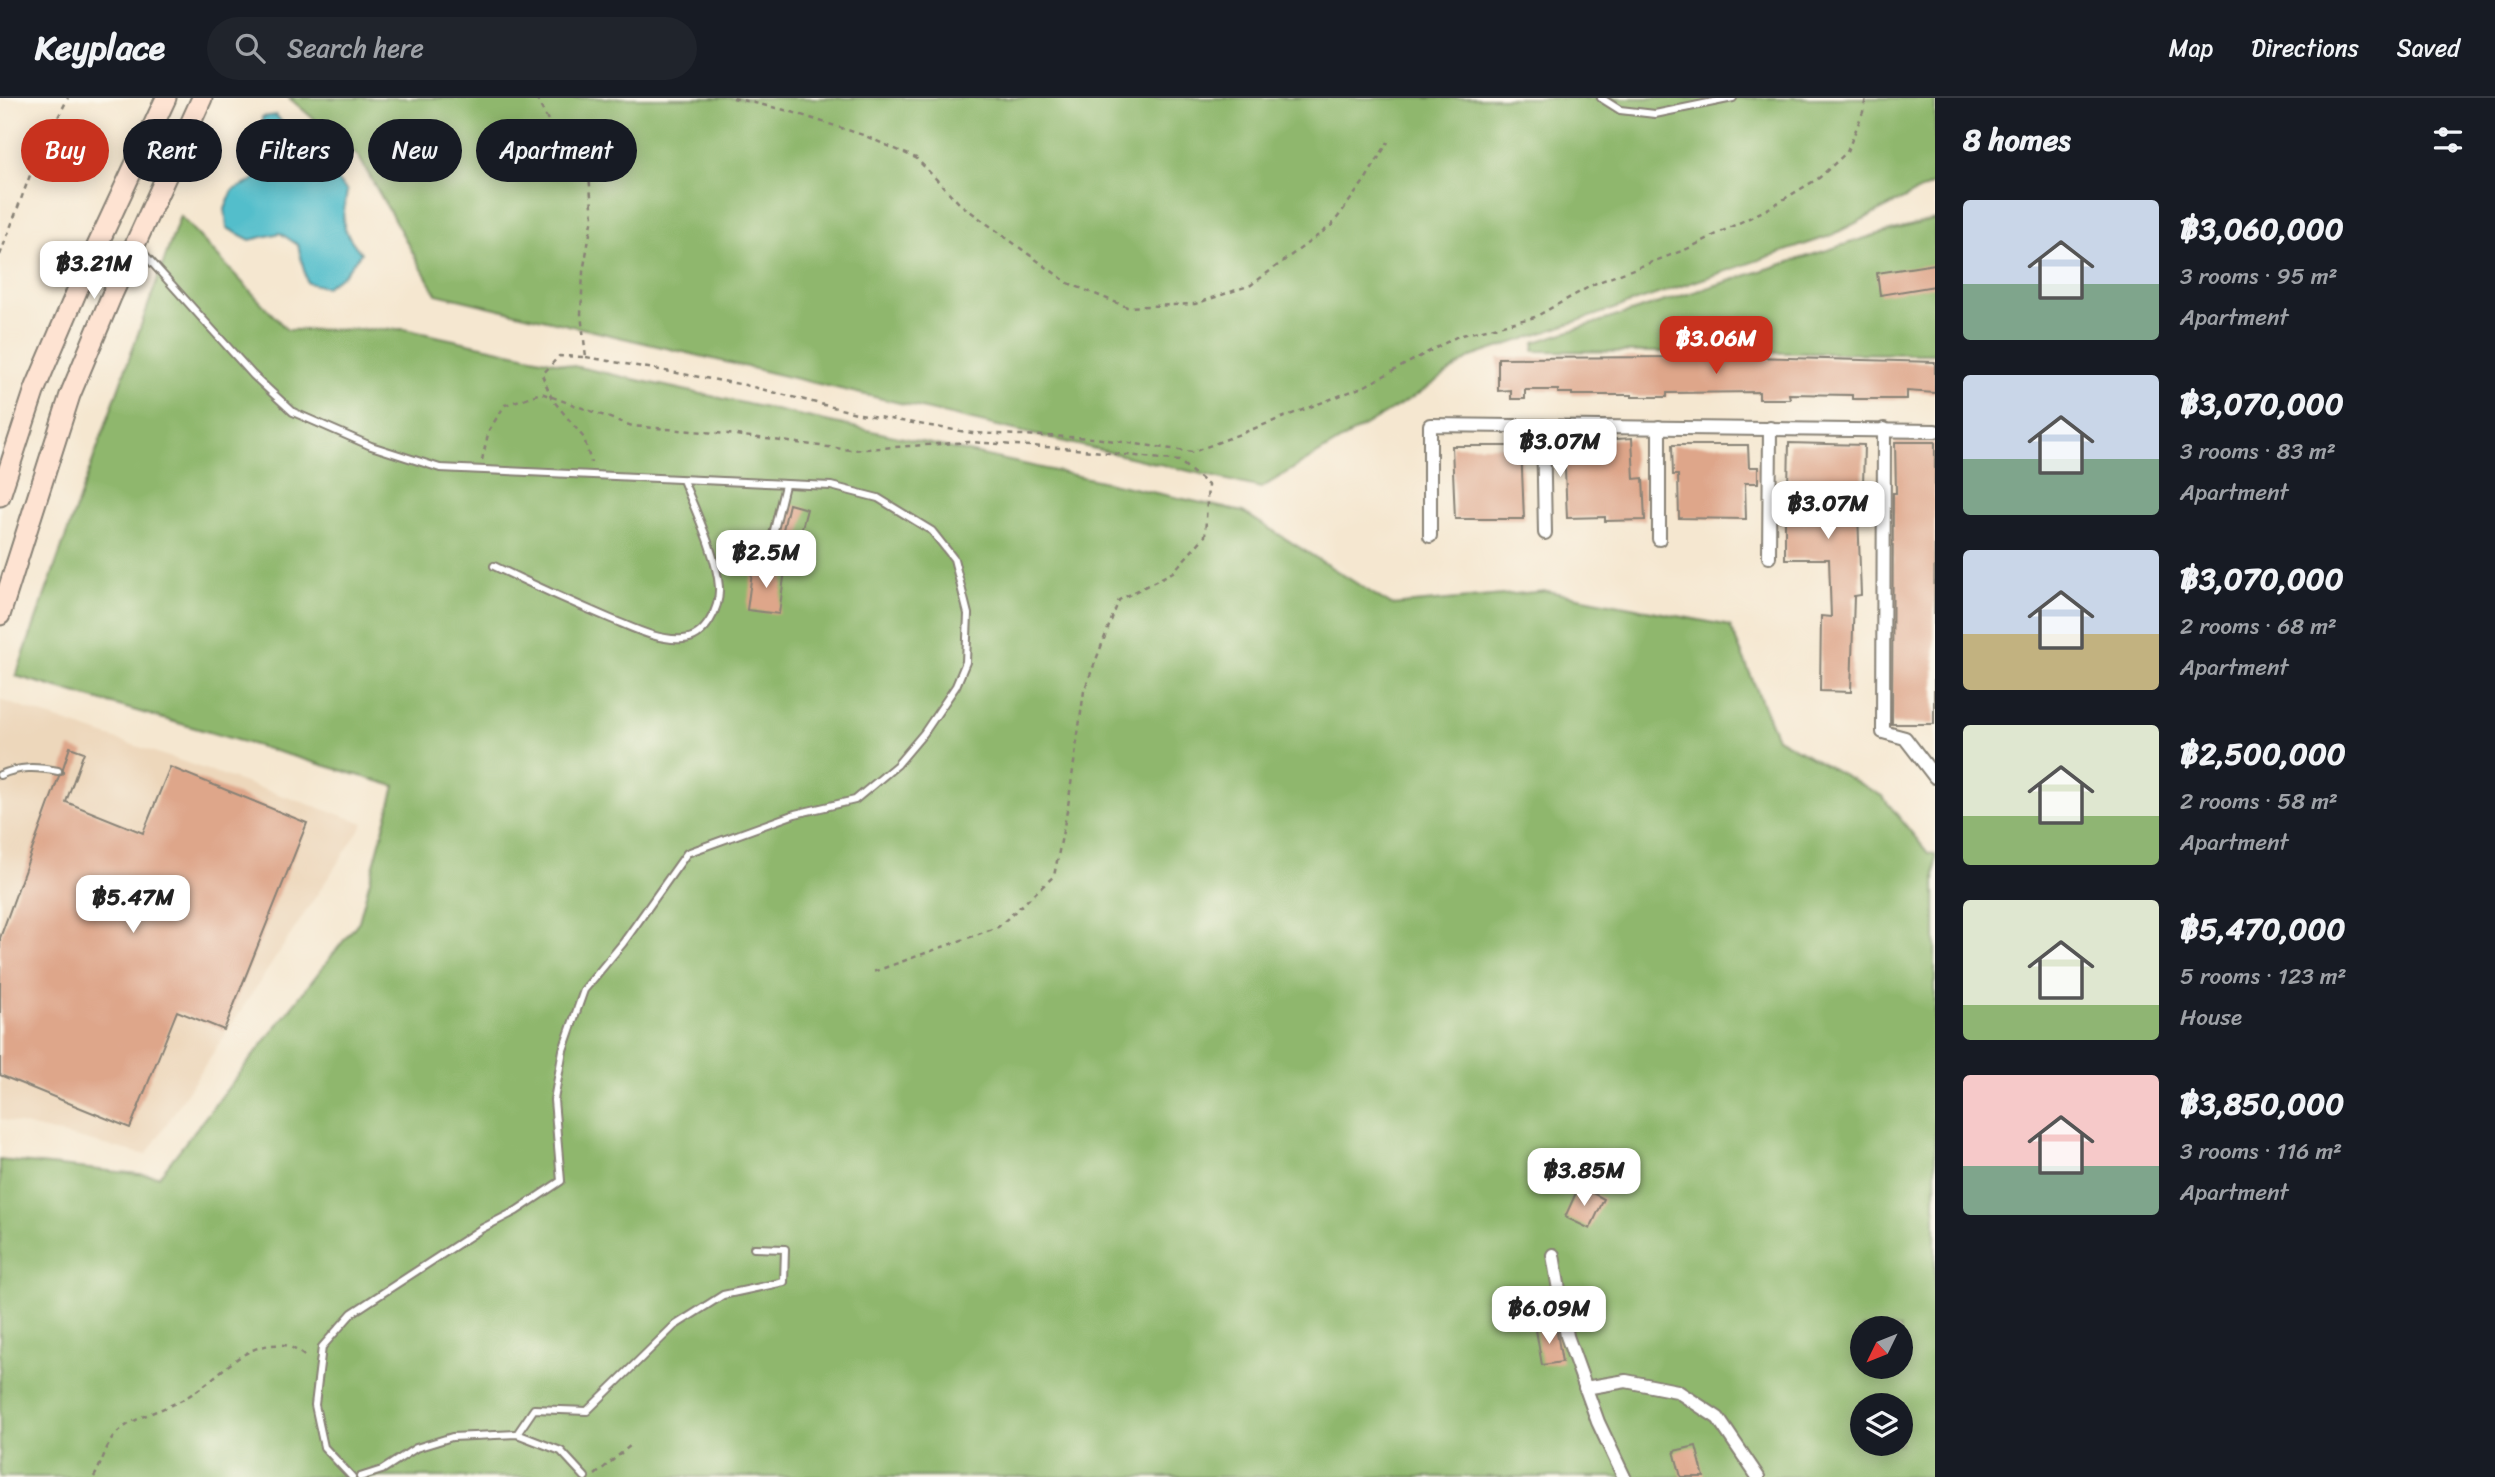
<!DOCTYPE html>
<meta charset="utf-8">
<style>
:root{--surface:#171b24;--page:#20242c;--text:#f1f3f6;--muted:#9ea1a6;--line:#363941;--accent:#c8321e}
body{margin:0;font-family:Sriracha,sans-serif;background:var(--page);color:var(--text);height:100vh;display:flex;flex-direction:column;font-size:26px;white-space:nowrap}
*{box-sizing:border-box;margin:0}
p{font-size:23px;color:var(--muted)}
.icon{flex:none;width:38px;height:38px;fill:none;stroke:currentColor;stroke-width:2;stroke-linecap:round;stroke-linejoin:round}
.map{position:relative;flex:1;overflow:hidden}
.sheet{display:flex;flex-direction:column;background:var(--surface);width:560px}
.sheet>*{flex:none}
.top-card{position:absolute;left:21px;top:21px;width:665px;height:63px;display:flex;gap:14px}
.needle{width:46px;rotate:227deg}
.fabs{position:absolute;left:1850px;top:1218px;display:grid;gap:14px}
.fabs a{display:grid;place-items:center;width:63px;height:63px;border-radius:50%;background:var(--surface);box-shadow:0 4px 18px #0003;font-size:35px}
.price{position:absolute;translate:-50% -60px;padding:0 16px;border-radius:14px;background:#fff;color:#222;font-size:23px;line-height:46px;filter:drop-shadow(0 2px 4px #0008)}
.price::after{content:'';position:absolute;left:50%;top:42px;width:21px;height:16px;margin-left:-10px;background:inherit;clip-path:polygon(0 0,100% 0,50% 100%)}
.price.current{background:var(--accent);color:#fff}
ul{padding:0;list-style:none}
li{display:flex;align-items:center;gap:21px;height:175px;padding:0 28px}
li span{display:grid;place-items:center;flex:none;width:196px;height:140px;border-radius:7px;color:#555}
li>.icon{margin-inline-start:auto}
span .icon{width:84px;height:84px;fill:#fffc;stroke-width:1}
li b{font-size:30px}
h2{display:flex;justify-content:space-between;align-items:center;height:84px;padding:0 28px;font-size:30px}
.chip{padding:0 24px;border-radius:32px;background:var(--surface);box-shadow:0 4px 18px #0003;font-size:24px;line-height:63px}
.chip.current{background:var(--accent);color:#fff}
header{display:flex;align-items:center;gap:42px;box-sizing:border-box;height:98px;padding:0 35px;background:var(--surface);border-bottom:2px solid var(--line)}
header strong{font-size:33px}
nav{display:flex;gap:38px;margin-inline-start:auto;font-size:24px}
.search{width:490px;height:63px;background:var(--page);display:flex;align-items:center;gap:18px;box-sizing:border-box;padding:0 24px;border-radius:38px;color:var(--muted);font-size:26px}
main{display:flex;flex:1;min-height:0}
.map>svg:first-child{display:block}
.built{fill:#edd7bb}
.forest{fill:#8fb76d;stroke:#566a44;stroke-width:2;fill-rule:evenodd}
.water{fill:#52becb;stroke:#376d74;stroke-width:2}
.building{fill:#dea68a}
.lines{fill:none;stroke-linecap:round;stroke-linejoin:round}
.lane-casing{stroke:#888276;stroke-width:10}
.street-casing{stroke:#888276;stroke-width:16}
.secondary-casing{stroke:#888276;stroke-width:23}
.path{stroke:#888276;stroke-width:2.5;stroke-dasharray:5 5;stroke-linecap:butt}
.lane{stroke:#fff;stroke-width:6}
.street{stroke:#fff;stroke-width:12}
.secondary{stroke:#fee3d2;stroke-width:19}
</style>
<header>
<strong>Keyplace</strong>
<div class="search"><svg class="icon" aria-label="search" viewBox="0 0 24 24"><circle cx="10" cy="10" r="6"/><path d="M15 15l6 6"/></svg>Search here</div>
<nav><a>Map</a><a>Directions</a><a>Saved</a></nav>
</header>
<main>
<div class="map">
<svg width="1935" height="1379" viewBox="0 0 1935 1379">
<rect width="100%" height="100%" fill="#fbf7ec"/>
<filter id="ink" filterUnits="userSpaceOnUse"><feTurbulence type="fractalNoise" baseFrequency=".0143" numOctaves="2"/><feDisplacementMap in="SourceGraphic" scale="14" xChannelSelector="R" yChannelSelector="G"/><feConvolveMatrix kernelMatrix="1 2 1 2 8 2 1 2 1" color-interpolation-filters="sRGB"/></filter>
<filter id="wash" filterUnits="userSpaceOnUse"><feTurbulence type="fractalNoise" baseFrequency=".00686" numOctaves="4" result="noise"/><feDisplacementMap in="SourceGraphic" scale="28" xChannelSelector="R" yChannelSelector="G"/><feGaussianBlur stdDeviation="1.57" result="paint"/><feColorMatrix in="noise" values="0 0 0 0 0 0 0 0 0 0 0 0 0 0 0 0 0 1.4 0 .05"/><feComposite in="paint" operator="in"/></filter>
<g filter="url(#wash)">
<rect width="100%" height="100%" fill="#f5e7d0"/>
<path class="built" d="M0 602 364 725 146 1057 0 1021Z"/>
<g class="forest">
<path d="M289 0H1935V85L1830 138 1471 259 1418 296 1261 390 436 196 359 59Z"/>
<path d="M180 118 287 232 404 231 1243 414 1391 507 1547 493 1730 528 1777 640 1882 698 1928 755 1935 756V1379H0V1062L159 1078 359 823 395 688 16 578ZM1862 1230H1900V1269H1862ZM1862 1307H1900V1346H1862Z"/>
<path d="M1935 121V256L1534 253 1535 244 1875 137Z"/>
</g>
<path class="water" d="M276 17 291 35 299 57 317 75 329 74 347 93C342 126 339 128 361 155L344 176 326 189 307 185 298 147 280 135 250 142 227 130 225 111 233 92 251 84 262 74V19Z"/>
<g id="blocks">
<g class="building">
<path d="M1935 166V188L1880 197 1877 175Z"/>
<path d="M1674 257 1935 264V295L1907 293V301H1852V297L1789 296 1790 301H1759V294L1667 295V299H1632V297H1572V295H1558V292H1525V301H1511V292L1498 293V260L1674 259Z"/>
<path d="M1632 340 1634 381 1643 380 1645 422 1605 423V419L1567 420 1564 347 1601 346V342Z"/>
<path d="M1895 344H1935L1934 626H1892L1893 395H1896Z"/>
<path d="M1789 345 1864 347 1863 388H1857L1861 497 1854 498 1851 594 1820 593 1821 518 1831 519 1829 461H1785V410H1781L1780 390H1788Z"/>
<path d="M1672 347H1748L1749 369H1758V385H1745L1746 421 1679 420 1678 377H1673Z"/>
<path d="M1452 348H1521L1524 421H1455Z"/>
<path d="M789 406 807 411 793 465 776 461Z"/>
<path d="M753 467 785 472 779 516 747 512Z"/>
<path d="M70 649 84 654 66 704 143 735 170 669 307 725 224 932 177 913 130 1030 0 977V840L59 678 63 675V670Z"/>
<path d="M1579 1088 1604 1101 1590 1131 1565 1119Z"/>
<path d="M1556 1229 1562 1264 1542 1267 1536 1232Z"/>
<path d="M1696 1348 1704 1379H1681L1674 1353Z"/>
</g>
</g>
</g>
<g filter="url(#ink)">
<use href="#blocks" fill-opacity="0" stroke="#888276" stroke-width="2"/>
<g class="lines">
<defs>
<g id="lane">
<path d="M1601 0 1620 12 1655 16 1733 0"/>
<path d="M137 148 253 277 293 314 371 348 440 370 831 388 878 400 932 433 954 461 968 516 966 564 956 588 924 635 897 667 855 702 795 716 687 755 623 845 584 892 563 952 554 1002 561 1083 516 1113 481 1131 352 1215 322 1249 315 1307 324 1349 352 1379"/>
<path d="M767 461 785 387"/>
<path d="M494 468C533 487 571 504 611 521 633 530 658 543 683 541 706 540 720 509 719 489 717 458 695 412 683 382"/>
<path d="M0 677C20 668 37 669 58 673"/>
<path d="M517 1336 534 1311 587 1313 674 1228 723 1197 784 1184 785 1151 754 1150"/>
<path d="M360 1379 382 1372 416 1350 452 1339 517 1336 561 1353 585 1379"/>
</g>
<g id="street">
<path d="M1543 328 1545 435"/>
<path d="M1659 329V441"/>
<path d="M1884 331 1883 634 1905 640 1935 679"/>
<path d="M1430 438V327L1935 333"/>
<path d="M1769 459 1770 330"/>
<path d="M1553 1157 1567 1238 1598 1324 1624 1379"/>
<path d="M1585 1290 1626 1283 1677 1293 1718 1320 1758 1379"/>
</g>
<g id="secondary">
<path d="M0 398 35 291 85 174 166 0"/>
<path d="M0 517 70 297 111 199 202 0"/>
</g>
</defs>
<use href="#lane" class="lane-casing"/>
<use href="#street" class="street-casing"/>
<use href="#secondary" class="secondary-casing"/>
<g class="path">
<path d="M536 0 549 24 589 78 593 119 583 174 581 216 586 259 559 258 542 277 552 301 584 340 591 365"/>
<path d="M733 0 789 13 863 37 916 60 960 106 1068 185 1127 209 1195 206 1251 187 1332 127 1365 82 1388 44"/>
<path d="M0 157 35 64 68 0"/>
<path d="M586 259 745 287 860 316 972 335 1094 340 1193 354 1365 288 1458 238 1535 219 1596 185 1687 151 1769 110 1819 80 1847 54 1863 14 1866 0"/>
<path d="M482 362 489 332 505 307 541 295 632 328 728 336 851 352 970 344 1075 351 1179 363 1208 387 1205 438 1173 474 1119 502 1084 593 1068 708 1054 778 998 829 873 874"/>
<path d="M595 1377 631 1347"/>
<path d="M94 1379C102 1366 106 1346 116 1336 135 1317 164 1313 187 1299 220 1280 242 1243 284 1247 292 1248 301 1256 308 1260"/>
</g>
<use href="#lane" class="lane"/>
<use href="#street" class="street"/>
<use href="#secondary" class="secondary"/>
</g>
</g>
</svg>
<div class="fabs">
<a><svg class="needle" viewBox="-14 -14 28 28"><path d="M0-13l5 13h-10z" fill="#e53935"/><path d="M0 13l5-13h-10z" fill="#9ea1a6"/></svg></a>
<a><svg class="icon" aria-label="layers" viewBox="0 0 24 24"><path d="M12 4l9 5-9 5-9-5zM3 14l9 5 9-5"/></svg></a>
</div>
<b class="price" style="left:94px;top:203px">฿3.21M</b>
<b class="price current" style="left:1716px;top:278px">฿3.06M</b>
<b class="price" style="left:1560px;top:381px">฿3.07M</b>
<b class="price" style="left:1828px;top:443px">฿3.07M</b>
<b class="price" style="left:766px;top:492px">฿2.5M</b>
<b class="price" style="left:133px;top:837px">฿5.47M</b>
<b class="price" style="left:1584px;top:1110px">฿3.85M</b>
<b class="price" style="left:1549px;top:1248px">฿6.09M</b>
<div class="top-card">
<a class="chip current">Buy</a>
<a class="chip">Rent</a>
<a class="chip">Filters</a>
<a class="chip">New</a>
<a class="chip">Apartment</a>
</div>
</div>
<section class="sheet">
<h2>8 homes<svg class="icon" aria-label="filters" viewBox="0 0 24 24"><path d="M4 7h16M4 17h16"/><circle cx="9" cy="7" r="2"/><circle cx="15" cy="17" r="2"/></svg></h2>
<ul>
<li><span style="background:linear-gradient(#c9d6e8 60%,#7fa58c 0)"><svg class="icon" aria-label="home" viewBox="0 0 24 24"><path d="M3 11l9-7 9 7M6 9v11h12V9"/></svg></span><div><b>฿3,060,000</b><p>3 rooms · 95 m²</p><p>Apartment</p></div></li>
<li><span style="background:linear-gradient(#c9d6e8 60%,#7fa58c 0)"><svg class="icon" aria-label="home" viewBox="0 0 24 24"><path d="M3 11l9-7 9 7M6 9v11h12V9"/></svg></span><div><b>฿3,070,000</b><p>3 rooms · 83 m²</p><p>Apartment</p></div></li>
<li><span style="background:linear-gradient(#c9d6e8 60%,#c2b280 0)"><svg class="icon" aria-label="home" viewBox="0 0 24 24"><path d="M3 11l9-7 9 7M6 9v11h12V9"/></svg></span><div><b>฿3,070,000</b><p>2 rooms · 68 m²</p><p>Apartment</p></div></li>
<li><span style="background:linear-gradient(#dfe7d0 65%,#8fb573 0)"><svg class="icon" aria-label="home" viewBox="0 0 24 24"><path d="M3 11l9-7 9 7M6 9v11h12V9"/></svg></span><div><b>฿2,500,000</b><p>2 rooms · 58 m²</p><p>Apartment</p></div></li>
<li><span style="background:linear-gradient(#dfe7d0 75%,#8fb573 0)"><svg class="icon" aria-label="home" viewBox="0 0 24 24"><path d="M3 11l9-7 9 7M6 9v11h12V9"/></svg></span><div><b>฿5,470,000</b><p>5 rooms · 123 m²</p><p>House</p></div></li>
<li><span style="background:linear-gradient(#f6c9c9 65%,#7fa58c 0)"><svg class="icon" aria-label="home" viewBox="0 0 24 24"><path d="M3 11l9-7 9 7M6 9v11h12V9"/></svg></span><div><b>฿3,850,000</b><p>3 rooms · 116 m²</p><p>Apartment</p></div></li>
</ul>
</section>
</main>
